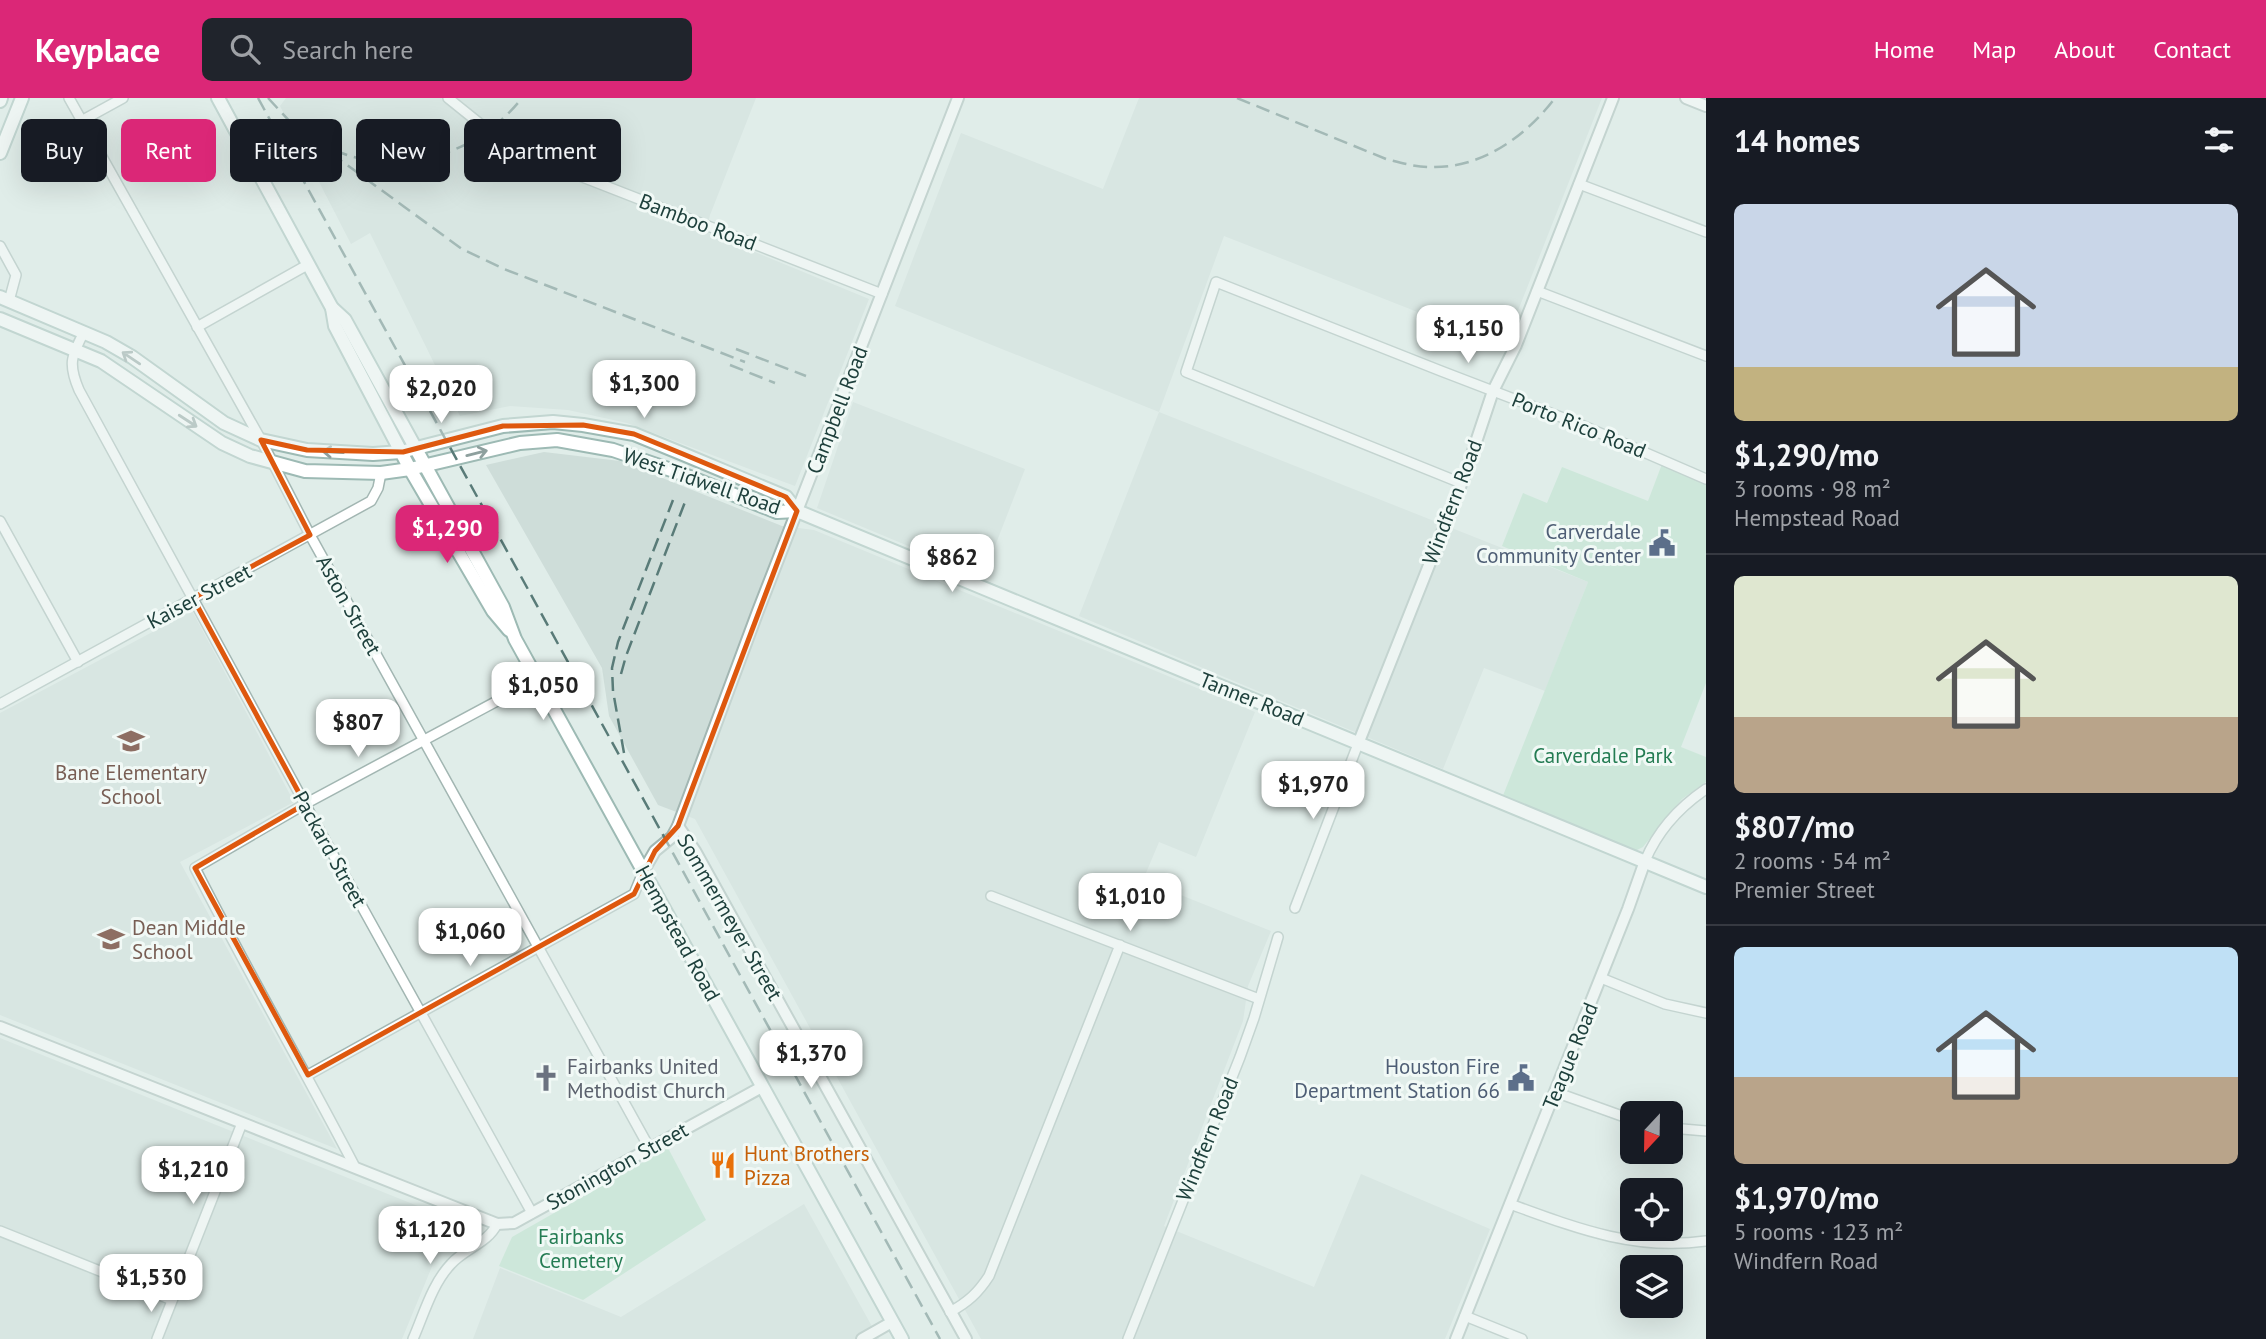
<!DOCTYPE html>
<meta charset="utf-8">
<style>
:root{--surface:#171b24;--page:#20242c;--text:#f1f3f6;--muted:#9ea1a6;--line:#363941;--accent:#db2777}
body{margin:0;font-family:"PT Sans",sans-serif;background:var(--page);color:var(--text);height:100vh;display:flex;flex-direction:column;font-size:26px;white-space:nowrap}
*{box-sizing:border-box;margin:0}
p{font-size:23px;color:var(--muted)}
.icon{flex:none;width:38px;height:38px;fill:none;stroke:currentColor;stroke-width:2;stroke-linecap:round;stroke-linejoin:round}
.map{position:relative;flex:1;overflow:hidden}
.sheet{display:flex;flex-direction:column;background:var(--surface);width:560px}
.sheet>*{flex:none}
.banner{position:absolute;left:21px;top:21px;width:665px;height:63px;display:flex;gap:14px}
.needle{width:46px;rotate:202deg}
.fabs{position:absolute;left:1620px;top:1003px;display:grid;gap:14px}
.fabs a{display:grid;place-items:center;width:63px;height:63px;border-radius:10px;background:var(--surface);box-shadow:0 7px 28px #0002;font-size:35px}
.price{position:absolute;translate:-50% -60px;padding:0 16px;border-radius:14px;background:#fff;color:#222;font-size:23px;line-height:46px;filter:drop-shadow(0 2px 4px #0008)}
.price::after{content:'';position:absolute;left:50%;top:42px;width:21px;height:16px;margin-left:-10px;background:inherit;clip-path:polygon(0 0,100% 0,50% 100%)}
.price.active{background:var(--accent);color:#fff}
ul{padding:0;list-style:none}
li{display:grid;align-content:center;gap:14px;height:371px;padding:0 28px}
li+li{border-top:2px solid var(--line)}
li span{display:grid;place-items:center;height:217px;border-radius:10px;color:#555}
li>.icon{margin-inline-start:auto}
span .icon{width:126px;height:126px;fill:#fffc;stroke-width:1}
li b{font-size:30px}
h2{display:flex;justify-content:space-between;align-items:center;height:84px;padding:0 28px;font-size:30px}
.chip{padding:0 24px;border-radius:10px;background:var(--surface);box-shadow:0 7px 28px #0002;font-size:24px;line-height:63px}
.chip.active{background:var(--accent);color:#fff}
header{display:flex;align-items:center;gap:42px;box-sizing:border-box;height:98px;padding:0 35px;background:var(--accent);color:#fff}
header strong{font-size:33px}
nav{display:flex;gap:38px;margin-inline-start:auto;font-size:24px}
.search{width:490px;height:63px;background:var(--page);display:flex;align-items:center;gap:18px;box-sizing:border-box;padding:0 24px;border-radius:10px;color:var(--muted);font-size:26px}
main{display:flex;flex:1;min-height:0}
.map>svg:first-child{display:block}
.built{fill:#ceddd9}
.green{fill:#b6e1c8}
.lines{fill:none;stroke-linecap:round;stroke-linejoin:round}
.minor-casing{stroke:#a2b6b2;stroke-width:12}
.tertiary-casing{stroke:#a2b6b2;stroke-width:14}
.secondary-casing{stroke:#9dbab4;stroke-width:16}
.minor{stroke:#fff;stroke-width:9}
.tertiary{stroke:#fff;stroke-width:10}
.secondary{stroke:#fff;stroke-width:12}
.rail{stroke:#597b78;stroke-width:2.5;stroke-dasharray:14 7;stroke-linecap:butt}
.oneway{stroke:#8ea09e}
.marked{fill:none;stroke:#de580e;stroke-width:5;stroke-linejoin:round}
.labels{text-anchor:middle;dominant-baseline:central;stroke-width:6;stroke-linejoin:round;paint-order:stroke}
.street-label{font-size:21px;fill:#1e403c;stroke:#f1f9f6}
.service-label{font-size:21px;fill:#4e5e75;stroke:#f1f9f6;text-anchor:end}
.park-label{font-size:21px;fill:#247c53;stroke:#f1f9f6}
.education-label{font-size:21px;fill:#785e54;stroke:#f1f9f6}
.worship-label{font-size:21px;fill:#5b616d;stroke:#f1f9f6;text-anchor:start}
.food-label{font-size:21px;fill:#c56008;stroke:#f1f9f6;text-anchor:start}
</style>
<header>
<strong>Keyplace</strong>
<div class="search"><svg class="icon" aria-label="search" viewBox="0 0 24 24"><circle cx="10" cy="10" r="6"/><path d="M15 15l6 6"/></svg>Search here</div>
<nav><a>Home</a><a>Map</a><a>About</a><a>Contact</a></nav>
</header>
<main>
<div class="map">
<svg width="1706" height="1241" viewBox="0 0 1706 1241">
<rect width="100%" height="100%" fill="#e0ede9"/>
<g class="built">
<path d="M286 0H756L710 117 706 134 869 201 795 388 627 325 568 312 510 308 460 318 370 135 351 146 280 8Z"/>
<path d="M1139 0H1602L1504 248 1224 138 1159 314 1588 484 1545 593 1484 570 1443 671 1079 518 1159 314 895 208 961 35 1103 91Z"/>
<path d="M853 304 1025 371 983 479 817 410Z"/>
<path d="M544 354 620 363 782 428 814 432 1255 614 1196 759 1159 744 1143 782 1271 833 1248 888 1243 923 1164 1128 1314 1189 1361 1076 1490 1131 1445 1241H981L695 721 658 707 609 618 602 570 486 367Z"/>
<path d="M192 513 294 704 180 764 337 1051 0 917V615Z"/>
<path d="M0 940 470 1129 471 1137 438 1154 402 1241H0Z"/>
<path d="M804 1106 879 1241H473L500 1170 621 1219Z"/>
</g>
<g class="green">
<path d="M1665 365 1706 386V585L1681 649 1706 659V684L1682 701 1643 749 1635 753 1502 700 1588 484 1502 448 1523 395 1547 405 1562 369 1648 403 1662 366Z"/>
<path d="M668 1050 706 1122 583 1202 499 1168 512 1139Z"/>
</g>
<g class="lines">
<defs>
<g id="minor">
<path d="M69 0 261 342 310 437 650 1051"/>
<path d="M448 0 489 33 544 64 882 196"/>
<path d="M83 22 123 0"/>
<path d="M1579 86 1706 134"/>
<path d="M0 148 16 177 9 203"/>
<path d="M1537 193 1706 258"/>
<path d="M197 229 309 166"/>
<path d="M84 234C71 259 68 266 79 292L305 706 532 1115"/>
<path d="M1461 385 1186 274 1216 184 1441 273 1579 326 1706 381"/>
<path d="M0 423 78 564"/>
<path d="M0 606 371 403 378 390 381 375"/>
<path d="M1645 763C1658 732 1678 710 1706 691"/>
<path d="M991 798 1259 901"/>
<path d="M1295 810 1358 646"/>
<path d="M1601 880 1665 906 1706 915"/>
<path d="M308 977 634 796 644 772"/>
<path d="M1555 994 1633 1022"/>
<path d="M1671 1030 1706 1033"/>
<path d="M355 1069C303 969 246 871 195 770L305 706 538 581"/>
<path d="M1510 1106C1576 1130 1634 1153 1706 1143"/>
<path d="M0 1133 172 1202"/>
<path d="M950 1214C968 1204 978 1195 989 1178L1120 847"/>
<path d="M1465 1218 1522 1241"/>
<path d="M157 1241 242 1025"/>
<path d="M413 1241C424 1216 432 1186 451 1166 464 1151 488 1145 497 1126"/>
<path d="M1128 1241 1240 959 1254 920 1278 839"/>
</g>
<g id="tertiary">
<path d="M1686 0 1706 8"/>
<path d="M1358 646 1466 374 1493 293 1516 247 1613 0"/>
<path d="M678 728 695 753 966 1241"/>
<path d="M644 772 655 753 672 739 678 728 758 513 958 0"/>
<path d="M0 929 497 1126 514 1125 532 1115 762 989"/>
<path d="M862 1241 892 1224"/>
<path d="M1456 1241 1628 811 1645 763"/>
</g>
<g id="secondary">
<path d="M218 0 332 210 335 228 410 371 493 513 509 532"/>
<path d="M0 3 1 0"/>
<path d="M0 55 22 0"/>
<path d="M0 199 106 244 132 259 224 325 261 342 307 352 373 356 401 354 503 328 553 324 583 327 634 336 683 356 786 399 797 413"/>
<path d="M332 210 345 222 503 509 515 541 902 1241"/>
<path d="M0 221 101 263 222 345 250 358 305 373 381 375 410 371 520 345 557 342 613 352 677 374 777 414 797 413 1706 789"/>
</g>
</defs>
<use href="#minor" class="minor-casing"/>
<use href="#tertiary" class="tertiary-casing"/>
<use href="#secondary" class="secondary-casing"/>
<use href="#minor" class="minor"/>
<use href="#tertiary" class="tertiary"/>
<use href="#secondary" class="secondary"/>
<g class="rail">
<path d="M258 0 940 1241"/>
<path d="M268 0 295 29 462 151 504 171 745 264"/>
<path d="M1237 0 1386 61C1402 65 1418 70 1435 69 1484 69 1527 37 1555 0"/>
<path d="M334 52C401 81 478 56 522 0"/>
<path d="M736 251 806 278"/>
<path d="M730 267 775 285"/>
<path d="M621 576 626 558 685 404"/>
<path d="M624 655 613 593 612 570 618 544 673 402"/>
</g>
</g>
<defs><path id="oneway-shaft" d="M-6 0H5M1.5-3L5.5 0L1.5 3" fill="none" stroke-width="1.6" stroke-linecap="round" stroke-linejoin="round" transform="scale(1.75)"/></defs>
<g class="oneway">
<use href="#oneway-shaft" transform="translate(131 260) rotate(-146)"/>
<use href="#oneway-shaft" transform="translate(188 323) rotate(33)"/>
<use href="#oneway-shaft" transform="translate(333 354) rotate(-177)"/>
<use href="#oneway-shaft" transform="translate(477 355) rotate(-14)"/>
</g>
<path d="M0 0H1706V1241H0ZM583 327 634 336 683 356 786 399 797 413 678 728 655 753 634 796 308 977 195 770 305 706 193 500 310 437 261 342 307 352 403 354 503 328Z" fill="#e0ede9" fill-opacity=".55" fill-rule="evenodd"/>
<path class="marked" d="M583 327 634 336 683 356 786 399 797 413 678 728 655 753 634 796 308 977 195 770 305 706 193 500 310 437 261 342 307 352 403 354 503 328Z"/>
<defs>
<symbol id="civic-bare" viewBox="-9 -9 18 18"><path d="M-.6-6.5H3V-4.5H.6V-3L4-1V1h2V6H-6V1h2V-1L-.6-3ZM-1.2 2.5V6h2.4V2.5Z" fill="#5c6f8a" stroke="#f1f9f6" stroke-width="2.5" paint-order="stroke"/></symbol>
<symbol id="school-bare" viewBox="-9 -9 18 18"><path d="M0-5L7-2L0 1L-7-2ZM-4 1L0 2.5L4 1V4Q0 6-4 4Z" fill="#8d6e63" stroke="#f1f9f6" stroke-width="2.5" paint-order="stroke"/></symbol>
<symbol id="church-bare" viewBox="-9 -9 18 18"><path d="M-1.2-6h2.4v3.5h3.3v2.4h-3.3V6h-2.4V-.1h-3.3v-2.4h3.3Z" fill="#6b7280" stroke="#f1f9f6" stroke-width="2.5" paint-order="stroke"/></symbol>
<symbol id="restaurant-bare" viewBox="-9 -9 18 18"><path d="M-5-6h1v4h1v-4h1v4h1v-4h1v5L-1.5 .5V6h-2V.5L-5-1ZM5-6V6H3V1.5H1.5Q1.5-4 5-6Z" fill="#e8710a" stroke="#f1f9f6" stroke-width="2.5" paint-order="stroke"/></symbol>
</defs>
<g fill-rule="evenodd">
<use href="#civic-bare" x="1643" y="426" width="38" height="38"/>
<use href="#school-bare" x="112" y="624" width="38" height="38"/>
<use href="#school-bare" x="92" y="822" width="38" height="38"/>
<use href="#church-bare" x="527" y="961" width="38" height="38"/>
<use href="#civic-bare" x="1502" y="961" width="38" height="38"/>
<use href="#restaurant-bare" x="704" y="1048" width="38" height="38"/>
</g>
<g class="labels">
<g class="street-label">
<text transform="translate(698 124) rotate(21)">Bamboo Road</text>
<text transform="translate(837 312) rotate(-69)">Campbell Road</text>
<text transform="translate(1579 327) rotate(22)">Porto Rico Road</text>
<text transform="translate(702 383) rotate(19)">West Tidwell Road</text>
<text transform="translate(1452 404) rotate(-69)">Windfern Road</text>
<text transform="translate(199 498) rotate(-28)">Kaiser Street</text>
<text transform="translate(349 507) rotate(61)">Aston Street</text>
<text transform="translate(1252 601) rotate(22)">Tanner Road</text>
<text transform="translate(330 751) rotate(61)">Packard Street</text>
<text transform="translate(730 819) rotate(60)">Sommermeyer Street</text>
<text transform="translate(678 835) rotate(61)">Hempstead Road</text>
<text transform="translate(1570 958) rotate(-68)">Teague Road</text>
<text transform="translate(1207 1041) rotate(-68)">Windfern Road</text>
<text transform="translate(617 1068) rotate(-29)">Stonington Street</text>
</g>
<g class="service-label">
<text x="1641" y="433">Carverdale<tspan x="1641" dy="24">Community Center</tspan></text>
<text x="1500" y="968">Houston Fire<tspan x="1500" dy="24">Department Station 66</tspan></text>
</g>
<g class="park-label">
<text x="1603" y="657">Carverdale Park</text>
<text x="581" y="1138">Fairbanks<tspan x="581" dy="24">Cemetery</tspan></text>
</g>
<g class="education-label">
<text x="131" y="674">Bane Elementary<tspan x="131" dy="24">School</tspan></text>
<text x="132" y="829" text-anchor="start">Dean Middle<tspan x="132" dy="24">School</tspan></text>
</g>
<g class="worship-label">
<text x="567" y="968">Fairbanks United<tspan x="567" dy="24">Methodist Church</tspan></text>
</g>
<g class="food-label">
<text x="744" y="1055">Hunt Brothers<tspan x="744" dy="24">Pizza</tspan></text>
</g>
</g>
</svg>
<div class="fabs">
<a><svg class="needle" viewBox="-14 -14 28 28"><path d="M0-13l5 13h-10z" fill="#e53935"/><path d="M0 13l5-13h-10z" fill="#9ea1a6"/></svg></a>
<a><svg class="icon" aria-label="locate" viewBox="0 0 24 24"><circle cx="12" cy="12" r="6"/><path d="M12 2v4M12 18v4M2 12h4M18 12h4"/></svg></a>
<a><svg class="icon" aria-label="layers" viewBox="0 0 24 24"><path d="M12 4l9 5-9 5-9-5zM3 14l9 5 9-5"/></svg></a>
</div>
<b class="price" style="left:1468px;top:267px">$1,150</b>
<b class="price" style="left:644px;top:322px">$1,300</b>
<b class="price" style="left:441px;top:327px">$2,020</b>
<b class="price active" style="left:447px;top:467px">$1,290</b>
<b class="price" style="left:952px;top:496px">$862</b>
<b class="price" style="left:543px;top:624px">$1,050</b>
<b class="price" style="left:358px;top:661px">$807</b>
<b class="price" style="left:1313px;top:723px">$1,970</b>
<b class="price" style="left:1130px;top:835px">$1,010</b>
<b class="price" style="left:470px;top:870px">$1,060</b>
<b class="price" style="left:811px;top:992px">$1,370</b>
<b class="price" style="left:193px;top:1108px">$1,210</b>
<b class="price" style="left:430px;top:1168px">$1,120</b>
<b class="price" style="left:151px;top:1216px">$1,530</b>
<div class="banner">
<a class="chip">Buy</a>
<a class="chip active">Rent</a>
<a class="chip">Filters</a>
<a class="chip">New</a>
<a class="chip">Apartment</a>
</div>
</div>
<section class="sheet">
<h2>14 homes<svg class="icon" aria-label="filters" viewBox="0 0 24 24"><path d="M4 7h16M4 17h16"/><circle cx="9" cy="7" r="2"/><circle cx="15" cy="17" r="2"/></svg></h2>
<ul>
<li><span style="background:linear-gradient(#c9d6e8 75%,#c2b280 0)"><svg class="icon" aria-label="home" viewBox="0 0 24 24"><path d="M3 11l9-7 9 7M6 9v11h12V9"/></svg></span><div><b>$1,290/mo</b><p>3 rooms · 98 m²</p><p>Hempstead Road</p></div></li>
<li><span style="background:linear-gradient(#dfe7d0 65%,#b9a48a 0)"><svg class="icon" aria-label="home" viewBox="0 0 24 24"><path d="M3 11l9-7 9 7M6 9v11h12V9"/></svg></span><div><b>$807/mo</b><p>2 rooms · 54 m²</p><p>Premier Street</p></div></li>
<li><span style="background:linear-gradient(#bfe0f5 60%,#b9a48a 0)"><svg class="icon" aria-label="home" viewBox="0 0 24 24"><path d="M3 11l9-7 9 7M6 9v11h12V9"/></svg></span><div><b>$1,970/mo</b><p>5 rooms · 123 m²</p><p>Windfern Road</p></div></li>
</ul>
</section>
</main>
